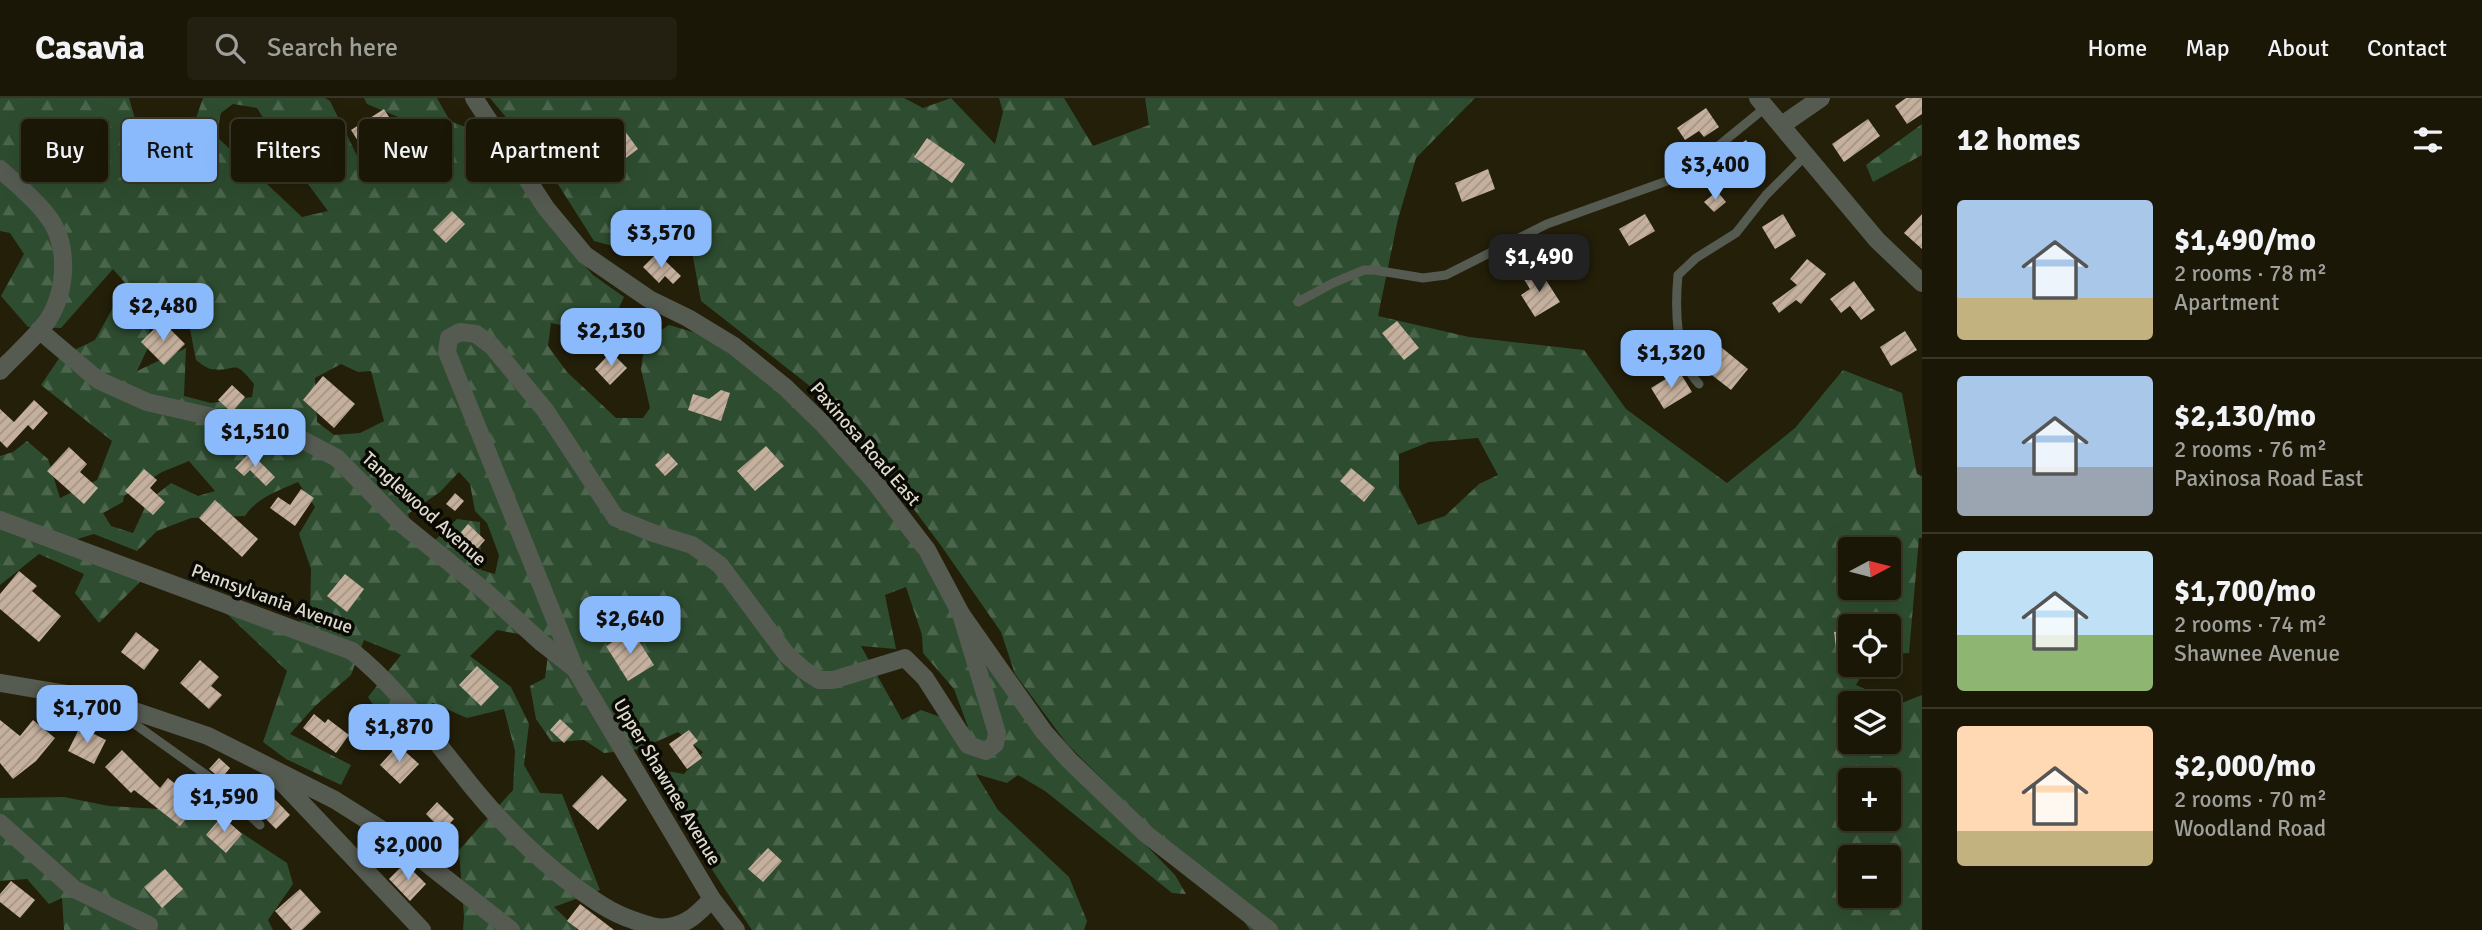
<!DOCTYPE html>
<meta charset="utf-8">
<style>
:root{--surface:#1a1707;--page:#232011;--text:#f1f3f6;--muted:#9f9f9b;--line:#383628;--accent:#8abafc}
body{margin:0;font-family:Signika,sans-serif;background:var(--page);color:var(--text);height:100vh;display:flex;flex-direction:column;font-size:26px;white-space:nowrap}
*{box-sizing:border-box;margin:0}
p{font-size:23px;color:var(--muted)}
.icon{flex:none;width:38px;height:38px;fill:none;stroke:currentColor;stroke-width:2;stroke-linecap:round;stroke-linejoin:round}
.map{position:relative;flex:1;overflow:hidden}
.drawer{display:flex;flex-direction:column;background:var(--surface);width:560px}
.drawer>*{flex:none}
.hud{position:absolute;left:21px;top:21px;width:665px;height:63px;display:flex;gap:14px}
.needle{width:46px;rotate:83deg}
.tools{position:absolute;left:1838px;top:439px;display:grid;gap:14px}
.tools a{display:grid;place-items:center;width:63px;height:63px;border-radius:7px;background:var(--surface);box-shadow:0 7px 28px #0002,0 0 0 2px var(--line);font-size:35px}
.price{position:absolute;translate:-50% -60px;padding:0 16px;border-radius:14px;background:var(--accent);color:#111;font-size:23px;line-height:46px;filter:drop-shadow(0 2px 4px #0008)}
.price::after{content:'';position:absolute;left:50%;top:42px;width:21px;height:16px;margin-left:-10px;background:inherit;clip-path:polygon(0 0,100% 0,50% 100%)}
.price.active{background:#222;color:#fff}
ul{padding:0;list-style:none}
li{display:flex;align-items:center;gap:21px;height:175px;padding:0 35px}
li+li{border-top:2px solid var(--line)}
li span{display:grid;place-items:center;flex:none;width:196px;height:140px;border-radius:7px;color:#555}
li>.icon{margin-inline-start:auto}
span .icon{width:84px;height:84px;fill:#fffc;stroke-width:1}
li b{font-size:30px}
h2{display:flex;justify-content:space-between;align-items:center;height:84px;padding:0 35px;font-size:30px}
.tag{padding:0 24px;border-radius:7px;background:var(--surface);box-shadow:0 7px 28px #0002,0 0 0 2px var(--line);font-size:24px;line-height:63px}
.tag.active{background:var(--accent);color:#111}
header{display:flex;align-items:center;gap:42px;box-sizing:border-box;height:98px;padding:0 35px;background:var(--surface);border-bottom:2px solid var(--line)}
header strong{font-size:33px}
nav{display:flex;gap:38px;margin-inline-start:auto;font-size:24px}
.search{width:490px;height:63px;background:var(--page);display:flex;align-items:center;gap:18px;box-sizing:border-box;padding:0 24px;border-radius:7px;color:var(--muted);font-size:26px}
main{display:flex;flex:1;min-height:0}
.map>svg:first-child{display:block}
.forest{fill:url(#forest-firs);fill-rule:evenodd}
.building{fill:url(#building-hatch)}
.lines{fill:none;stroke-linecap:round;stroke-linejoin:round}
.service{stroke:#565b52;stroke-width:9}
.minor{stroke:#565b52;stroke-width:18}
.labels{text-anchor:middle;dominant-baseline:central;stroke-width:7;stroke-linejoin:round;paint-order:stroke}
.street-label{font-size:19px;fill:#dcdacd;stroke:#0a0903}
</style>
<header>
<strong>Casavia</strong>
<div class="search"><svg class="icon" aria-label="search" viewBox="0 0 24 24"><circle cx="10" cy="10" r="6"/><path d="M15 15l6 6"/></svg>Search here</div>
<nav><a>Home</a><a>Map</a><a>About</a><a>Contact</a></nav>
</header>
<main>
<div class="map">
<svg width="1922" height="832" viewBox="0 0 1922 832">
<defs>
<pattern id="forest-firs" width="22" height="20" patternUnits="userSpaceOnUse" patternTransform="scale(1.75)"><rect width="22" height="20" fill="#2e4d30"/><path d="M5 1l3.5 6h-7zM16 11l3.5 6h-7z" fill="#4c664d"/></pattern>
<pattern id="building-hatch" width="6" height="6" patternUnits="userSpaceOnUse" patternTransform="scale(1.75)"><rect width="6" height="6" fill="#c5b09d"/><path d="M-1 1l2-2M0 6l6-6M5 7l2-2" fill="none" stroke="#a49485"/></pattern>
</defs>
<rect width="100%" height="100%" fill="#231f09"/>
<g class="forest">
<path d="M0 0H129L135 21 194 26 203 0H325L330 3 370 84 413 74 403 21 367 6 364 0H437L450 23 478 34 502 59 567 147 593 177 624 199 608 233H589L551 225 548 248 567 274 616 320H643L650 310 641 271 645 243 669 227 703 237 738 256 813 326 891 412 955 514 1133 734 1175 777 1186 796 1172 795 1045 693 1018 677 1007 685 976 676 998 712 1069 779 1087 823 1084 832H752C718 780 681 728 655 671L684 676 703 654 678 634 640 651 604 655 584 642 552 644 536 621 530 588 545 580 550 542 497 532 470 558 511 589 529 626 524 667 540 695 562 696 600 792 554 809 578 832H463L464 819 459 752 513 692 515 653 504 611 467 620 433 605 387 628 368 599 401 557 364 542 351 577 315 608 290 636 351 667 341 687 286 661 263 644 287 573 225 514 298 524 310 520 311 471 299 436 315 409 298 384C280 392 256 400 245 418L191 420 157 433 137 453 94 436 74 442 140 484 99 525 75 495 84 476 39 456 0 487V358L13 354 27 343 48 361 60 400 97 382 112 343 41 287 60 259 95 242 126 186 113 171 61 230 28 229 1 198 24 156 10 135 0 133ZM233 6 257 10 282 51 328 113 302 119 216 38 221 15ZM187 195 197 213 190 231 196 262C200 265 206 270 211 271 237 275 232 258 254 286L252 299 211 305 184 298 186 250 137 273 151 243 148 226 132 217 141 205 156 217 176 208ZM341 266 358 274 371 273 384 323 360 335 334 337 317 324 315 280ZM189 363 215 393 198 398 171 385 148 403 133 435 111 428 103 415 123 404 124 398 162 374ZM459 374 470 386 475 413 487 425 499 457 495 476 481 472 480 424 457 421 432 445 414 439 408 416 440 394ZM906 489 922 537 923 555 954 591 968 629 921 612 902 622 861 548 896 551 885 497Z"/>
<path d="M490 0H904L923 10 951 0 995 46 1003 14 999 0H1064L1093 48 1149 27 1145 0H1475L1416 60 1398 121 1378 218 1469 239 1584 252 1626 311 1727 385 1795 330 1843 272 1902 295 1917 376 1922 378V440H1919L1909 555 1888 556V528H1850V567H1868L1856 587 1899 606 1922 597V832H1250L1245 825 1247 807 1166 745 1067 646 1015 576 1001 534 942 449 889 378 815 292 701 203 692 154 659 139 643 156 594 143 547 69ZM1478 340 1498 377 1479 386 1445 418 1418 427 1399 390V356L1429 344ZM1850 452H1888V490H1850ZM1850 606H1888V644H1850ZM1850 682H1888V721H1850ZM1850 760H1888V798H1850Z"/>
<path d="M1922 26V57L1873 84 1866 67Z"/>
<path d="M64 699 109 708 210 714 287 765 293 786 268 822 273 832H64L62 800 49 806 27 781 0 783V700Z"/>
</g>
<g class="building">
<path d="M1906 0H1922V16L1907 26 1895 8Z"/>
<path d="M1706 10 1719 29 1704 39 1699 33 1685 42 1677 30Z"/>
<path d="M384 11 396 30 393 32 414 65 384 84 351 32Z"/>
<path d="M1868 21 1880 38 1844 64 1832 46Z"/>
<path d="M622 29 638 51 622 63 606 42Z"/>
<path d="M927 40 965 66 952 85 914 59Z"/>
<path d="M1746 42 1759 60 1743 71 1730 53Z"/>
<path d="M1488 71 1495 91 1462 104 1455 85Z"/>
<path d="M1717 93 1726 104 1714 114 1704 104Z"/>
<path d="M452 113 465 126 446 145 433 132Z"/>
<path d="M1645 116 1655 133 1629 148 1619 131Z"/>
<path d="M1783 116 1796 138 1775 151 1762 129Z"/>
<path d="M1922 116V151L1904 135Z"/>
<path d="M657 155 681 178 673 186 665 178 659 185 643 169Z"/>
<path d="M1807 161 1826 176 1801 206 1796 202 1779 215 1772 205 1797 187 1790 181Z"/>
<path d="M1532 171 1539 182 1544 179 1560 204 1535 219 1521 197 1530 191 1522 178Z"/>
<path d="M1854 183 1875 212 1861 222 1850 208 1841 215 1830 201Z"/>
<path d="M162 223 185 246 164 267 141 244Z"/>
<path d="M1397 223 1419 250 1404 262 1382 235Z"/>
<path d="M1905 233 1917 252 1891 268 1880 249Z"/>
<path d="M1716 245 1748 271 1731 292 1699 267Z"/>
<path d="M611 254 627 270 610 287 595 271Z"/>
<path d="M1679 273 1692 294 1664 311 1651 290Z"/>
<path d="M323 278 355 306 334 330 303 302Z"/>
<path d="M232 287 245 299 234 312 228 311 218 302Z"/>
<path d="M721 292 730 295 721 323 688 312 693 296 709 301Z"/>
<path d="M34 302 48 315 33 332 28 327 7 350 0 343V311L14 324Z"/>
<path d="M766 348 784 368 755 393 737 373Z"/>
<path d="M69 349 87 366 80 374 98 390 84 406 47 373Z"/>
<path d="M250 354 275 379 266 388 250 372 244 378 235 370Z"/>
<path d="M668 355 678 366 665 378 655 367Z"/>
<path d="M1351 370 1375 390 1364 404 1340 383Z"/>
<path d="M144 371 157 382 150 390 165 404 153 417 125 393Z"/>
<path d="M301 391 314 400 295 428 270 410 278 399 290 407Z"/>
<path d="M455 395 464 403 455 413 446 406Z"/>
<path d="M215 402 258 441 242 459 199 420Z"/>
<path d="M468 426 485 442 472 457 455 441Z"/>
<path d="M19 473 37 488 32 493 61 518 39 544 0 511V496Z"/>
<path d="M345 476 364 491 347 514 327 498Z"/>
<path d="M632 532 654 567 628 583 606 548Z"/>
<path d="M1850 532V565L1838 566 1834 534Z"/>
<path d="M136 534 159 552 144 572 121 554Z"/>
<path d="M200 562 219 579 211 588 222 597 209 611 180 585Z"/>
<path d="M477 568 499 589 481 608 459 587Z"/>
<path d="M314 616 325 625 328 621 349 637 336 655 303 630Z"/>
<path d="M560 621 574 634 564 645 550 632Z"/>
<path d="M0 622 20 638 33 622 55 640 36 663 13 681 0 665Z"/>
<path d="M80 629 106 642 94 666 68 653Z"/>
<path d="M689 632 698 643 693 647 702 660 687 671 669 646Z"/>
<path d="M398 647 419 666 400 686 380 667Z"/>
<path d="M122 652 160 690 168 680 199 705 180 728 134 692 131 695 105 669Z"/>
<path d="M219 660 230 670 221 681 209 671Z"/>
<path d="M602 677 627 702 598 732 572 708Z"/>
<path d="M266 692 290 717 276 731 263 718 267 714 255 702Z"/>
<path d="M437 704 454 721 443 733 426 716Z"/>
<path d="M222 718 242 736 226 755 206 737Z"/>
<path d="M768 750 782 763 763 784 748 771Z"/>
<path d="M405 765 426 786 410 803 389 781Z"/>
<path d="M165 771 183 791 162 810 144 789Z"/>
<path d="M11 783 35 802 20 820 0 804V796Z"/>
<path d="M300 791 321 814 302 832H292L275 813Z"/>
<path d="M580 806 614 832H579L567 823Z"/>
</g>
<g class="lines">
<g class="service">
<path d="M1298 204 1333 185 1364 172H1374L1423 180 1446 177 1547 126 1667 83 1695 67 1766 9"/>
<path d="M1699 286C1675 261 1675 209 1678 177L1696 160 1736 135 1766 97 1806 57"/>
<path d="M115 612 209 679 260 727"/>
</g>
<g class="minor">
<path d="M474 0 546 110 585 157 649 201 688 220 734 248 785 289 823 326 874 383 927 452 961 516 1044 634 1069 662 1146 736 1269 832"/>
<path d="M1758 0 1877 142 1922 185"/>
<path d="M1782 27 1821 0"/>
<path d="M0 71C15 85 33 99 46 116 70 145 67 192 48 222 36 239 14 258 0 273"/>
<path d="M39 232 98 282 147 304 295 338 337 360 402 426 486 494 542 545 574 570"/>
<path d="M0 422 352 553C396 588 423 628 458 671 491 714 530 755 574 788 592 801 611 815 633 822 644 826 657 831 669 829 689 826 699 814 712 801"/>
<path d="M0 585 102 602 208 638 335 702 392 738 511 832"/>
<path d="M276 678 422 832"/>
<path d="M0 725 74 791 149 827"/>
<path d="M736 832 712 801 575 571 447 254 449 240 460 234 476 236 492 248 545 312 616 420 653 435 692 447 720 467 787 557 804 572 819 582H833L905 560 925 580 968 647 986 653 995 646 997 635 961 516"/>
</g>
</g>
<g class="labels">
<g class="street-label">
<text transform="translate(865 346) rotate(49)">Paxinosa Road East</text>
<text transform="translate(424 411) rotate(42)">Tanglewood Avenue</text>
<text transform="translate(272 501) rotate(20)">Pennsylvania Avenue</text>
<text transform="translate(667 684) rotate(59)">Upper Shawnee Avenue</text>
</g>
</g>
</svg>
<div class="tools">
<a><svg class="needle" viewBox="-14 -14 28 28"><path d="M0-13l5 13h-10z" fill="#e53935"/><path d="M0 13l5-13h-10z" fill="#9f9f9b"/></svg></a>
<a><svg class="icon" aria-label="locate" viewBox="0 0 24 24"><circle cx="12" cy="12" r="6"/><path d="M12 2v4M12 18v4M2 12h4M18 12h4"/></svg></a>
<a><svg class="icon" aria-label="layers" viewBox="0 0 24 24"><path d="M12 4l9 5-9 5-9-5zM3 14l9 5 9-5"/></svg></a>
<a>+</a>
<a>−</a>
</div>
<b class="price" style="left:1715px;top:104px">$3,400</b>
<b class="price" style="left:661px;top:172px">$3,570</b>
<b class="price active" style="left:1539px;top:196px">$1,490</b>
<b class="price" style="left:163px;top:245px">$2,480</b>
<b class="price" style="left:611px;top:270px">$2,130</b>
<b class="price" style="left:1671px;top:292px">$1,320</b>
<b class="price" style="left:255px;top:371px">$1,510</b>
<b class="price" style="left:630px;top:558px">$2,640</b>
<b class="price" style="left:87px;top:647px">$1,700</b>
<b class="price" style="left:399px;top:666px">$1,870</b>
<b class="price" style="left:224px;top:736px">$1,590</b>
<b class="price" style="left:408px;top:784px">$2,000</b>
<div class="hud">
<a class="tag">Buy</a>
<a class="tag active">Rent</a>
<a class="tag">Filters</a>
<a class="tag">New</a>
<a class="tag">Apartment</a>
</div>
</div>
<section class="drawer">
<h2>12 homes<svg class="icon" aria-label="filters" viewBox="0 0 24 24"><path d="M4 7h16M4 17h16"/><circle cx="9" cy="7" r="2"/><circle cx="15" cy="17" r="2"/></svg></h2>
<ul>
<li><span style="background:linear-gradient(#a9c7e8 70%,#c2b280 0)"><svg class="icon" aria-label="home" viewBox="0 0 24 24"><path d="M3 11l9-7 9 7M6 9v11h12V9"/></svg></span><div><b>$1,490/mo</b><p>2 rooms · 78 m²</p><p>Apartment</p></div></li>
<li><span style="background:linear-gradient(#a9c7e8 65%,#9aa5b1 0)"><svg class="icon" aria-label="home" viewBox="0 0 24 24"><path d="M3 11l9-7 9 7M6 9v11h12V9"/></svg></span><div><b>$2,130/mo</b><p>2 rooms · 76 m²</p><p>Paxinosa Road East</p></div></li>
<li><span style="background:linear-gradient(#bfe0f5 60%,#8fb573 0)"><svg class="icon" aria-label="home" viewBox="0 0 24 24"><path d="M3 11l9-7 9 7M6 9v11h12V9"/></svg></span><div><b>$1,700/mo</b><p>2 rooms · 74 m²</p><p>Shawnee Avenue</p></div></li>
<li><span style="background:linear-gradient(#ffd9b3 75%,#c2b280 0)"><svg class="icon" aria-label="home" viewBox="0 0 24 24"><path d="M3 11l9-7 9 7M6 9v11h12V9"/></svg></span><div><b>$2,000/mo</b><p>2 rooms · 70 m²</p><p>Woodland Road</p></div></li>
</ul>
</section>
</main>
